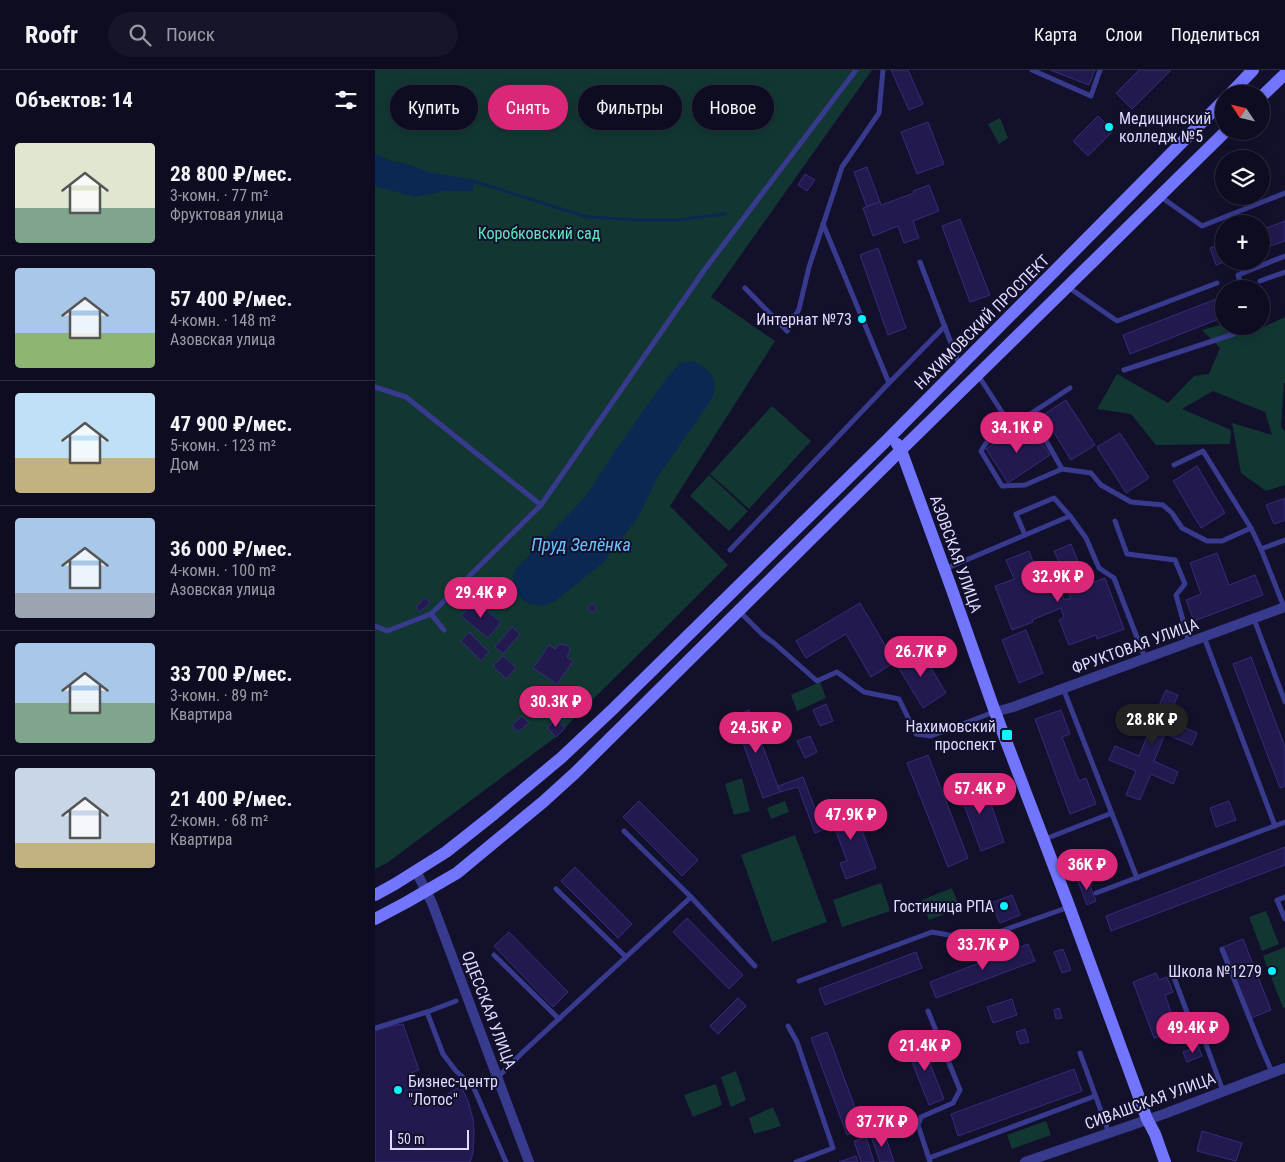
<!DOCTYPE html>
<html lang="ru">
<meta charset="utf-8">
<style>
:root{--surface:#0e0c21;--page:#17152a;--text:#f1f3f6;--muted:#9b9ba5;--line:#2e2c3f;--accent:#db2777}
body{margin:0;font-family:"Roboto Condensed",sans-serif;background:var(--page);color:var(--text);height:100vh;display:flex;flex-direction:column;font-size:19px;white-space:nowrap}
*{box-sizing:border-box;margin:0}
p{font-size:16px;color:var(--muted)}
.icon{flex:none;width:28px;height:28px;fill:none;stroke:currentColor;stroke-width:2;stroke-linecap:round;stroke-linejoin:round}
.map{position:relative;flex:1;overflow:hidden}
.details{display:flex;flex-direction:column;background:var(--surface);width:375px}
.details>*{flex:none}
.hud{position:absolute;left:15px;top:15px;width:475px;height:45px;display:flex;gap:10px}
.needle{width:32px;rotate:305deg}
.controls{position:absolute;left:840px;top:15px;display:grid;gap:10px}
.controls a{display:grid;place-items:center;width:55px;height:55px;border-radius:50%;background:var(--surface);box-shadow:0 2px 12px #0003,0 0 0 1px var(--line);font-size:25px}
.scale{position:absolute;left:15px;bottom:12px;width:79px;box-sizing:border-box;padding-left:5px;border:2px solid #dddbff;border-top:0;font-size:14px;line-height:18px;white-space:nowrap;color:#dddbff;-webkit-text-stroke:4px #13102c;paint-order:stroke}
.price{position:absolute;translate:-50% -42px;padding:0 11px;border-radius:18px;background:var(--accent);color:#fff;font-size:16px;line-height:32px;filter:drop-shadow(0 1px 2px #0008)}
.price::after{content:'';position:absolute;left:50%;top:30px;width:15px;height:11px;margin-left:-8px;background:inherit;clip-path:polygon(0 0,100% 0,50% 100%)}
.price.on{background:#222;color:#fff}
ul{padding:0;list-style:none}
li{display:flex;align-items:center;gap:15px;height:125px;padding:0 15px}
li+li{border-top:1px solid var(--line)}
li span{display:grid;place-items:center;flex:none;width:140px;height:100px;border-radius:5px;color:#555}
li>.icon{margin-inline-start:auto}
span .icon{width:60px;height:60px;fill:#fffc;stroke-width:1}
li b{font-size:21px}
h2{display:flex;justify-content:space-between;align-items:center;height:60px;padding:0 15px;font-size:21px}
.pill{padding:0 18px;border-radius:22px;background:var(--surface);box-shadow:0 2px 12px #0003,0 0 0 1px var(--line);font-size:18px;line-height:45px}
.pill.on{background:var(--accent);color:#fff}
header{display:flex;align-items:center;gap:30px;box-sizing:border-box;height:70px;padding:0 25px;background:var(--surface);border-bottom:1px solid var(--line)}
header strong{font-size:24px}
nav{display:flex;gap:28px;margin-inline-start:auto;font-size:18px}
.search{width:350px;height:45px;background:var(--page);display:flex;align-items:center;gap:12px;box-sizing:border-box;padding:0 18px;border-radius:28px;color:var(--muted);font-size:19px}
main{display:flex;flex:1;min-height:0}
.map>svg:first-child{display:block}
.green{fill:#123733}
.water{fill:#0a2851}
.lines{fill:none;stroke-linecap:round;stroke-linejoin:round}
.stream{stroke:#0a2851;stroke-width:3}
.building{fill:#221a4e;stroke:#362b7c}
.lane{stroke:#383a8e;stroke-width:5}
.street{stroke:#383a8e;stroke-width:10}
.secondary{stroke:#7276ff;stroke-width:12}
.poi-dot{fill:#07f5ff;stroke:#13102c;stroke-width:2}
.labels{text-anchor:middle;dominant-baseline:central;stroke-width:4;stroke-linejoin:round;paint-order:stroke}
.poi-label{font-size:16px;fill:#dddbff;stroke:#13102c;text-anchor:end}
.park-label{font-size:16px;fill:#5ee7bd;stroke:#13102c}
.street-label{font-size:16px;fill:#dddbff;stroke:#13102c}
.water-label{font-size:18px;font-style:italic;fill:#69c2ff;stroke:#13102c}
</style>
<header>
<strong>Roofr</strong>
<div class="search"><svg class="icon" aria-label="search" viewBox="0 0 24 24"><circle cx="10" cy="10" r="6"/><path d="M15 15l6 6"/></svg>Поиск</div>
<nav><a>Карта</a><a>Слои</a><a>Поделиться</a></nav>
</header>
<main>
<section class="details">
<h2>Объектов: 14<svg class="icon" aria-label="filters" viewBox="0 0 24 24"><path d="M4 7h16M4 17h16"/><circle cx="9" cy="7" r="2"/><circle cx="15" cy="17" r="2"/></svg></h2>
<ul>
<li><span style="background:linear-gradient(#dfe7d0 65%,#7fa58c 0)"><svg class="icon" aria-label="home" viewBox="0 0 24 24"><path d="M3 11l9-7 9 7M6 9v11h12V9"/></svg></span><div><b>28 800 ₽/мес.</b><p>3-комн. · 77 m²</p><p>Фруктовая улица</p></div></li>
<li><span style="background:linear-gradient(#a9c7e8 65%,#8fb573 0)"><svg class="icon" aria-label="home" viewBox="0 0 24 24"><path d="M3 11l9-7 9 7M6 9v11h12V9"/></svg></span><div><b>57 400 ₽/мес.</b><p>4-комн. · 148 m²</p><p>Азовская улица</p></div></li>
<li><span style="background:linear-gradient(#bfe0f5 65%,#c2b280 0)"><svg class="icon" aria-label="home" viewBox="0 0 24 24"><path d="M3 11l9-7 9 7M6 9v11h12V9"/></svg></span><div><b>47 900 ₽/мес.</b><p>5-комн. · 123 m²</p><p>Дом</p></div></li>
<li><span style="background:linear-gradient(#a9c7e8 75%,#9aa5b1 0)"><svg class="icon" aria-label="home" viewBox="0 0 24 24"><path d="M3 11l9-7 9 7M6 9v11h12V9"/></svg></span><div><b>36 000 ₽/мес.</b><p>4-комн. · 100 m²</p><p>Азовская улица</p></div></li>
<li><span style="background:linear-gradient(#a9c7e8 60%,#7fa58c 0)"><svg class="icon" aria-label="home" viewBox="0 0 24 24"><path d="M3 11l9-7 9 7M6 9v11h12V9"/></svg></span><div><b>33 700 ₽/мес.</b><p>3-комн. · 89 m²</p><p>Квартира</p></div></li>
<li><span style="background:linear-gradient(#c9d6e8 75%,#c2b280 0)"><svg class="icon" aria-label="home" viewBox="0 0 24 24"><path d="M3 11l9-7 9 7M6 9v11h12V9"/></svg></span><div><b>21 400 ₽/мес.</b><p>2-комн. · 68 m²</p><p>Квартира</p></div></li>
</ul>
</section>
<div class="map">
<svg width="910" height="1092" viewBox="0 0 910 1092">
<rect width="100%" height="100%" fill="#13102c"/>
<g class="green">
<path d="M0 0H497L336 227 400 271 295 436 353 495 274 574 207 640 181 667 12 793 0 799Z"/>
<path d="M625 48 633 68 624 74 613 54Z"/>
<path d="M910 247V313H909L906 357 910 361V415L891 421 866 403 857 353 897 365 890 342 838 321 807 339 856 360 855 374 781 375 756 344 722 339 742 304 793 333 819 306 834 304 845 278 827 260 849 254V256H877L884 259Z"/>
<path d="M397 336 436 371 374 439 335 404Z"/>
<path d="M334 405 373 441 354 461 315 426Z"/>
<path d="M445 612 451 628 422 641 416 625Z"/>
<path d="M367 708 375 741 359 745 350 714Z"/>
<path d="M410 731 414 742 396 749 392 738Z"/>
<path d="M420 765 452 852 397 872 366 785Z"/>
<path d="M506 813 515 841 467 857 458 830Z"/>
<path d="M577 818 585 838 554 850 547 830Z"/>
<path d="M891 841 904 874 887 881 874 847Z"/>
<path d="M910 877V937L908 938 888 886Z"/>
<path d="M361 1001 371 1030 356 1037 346 1007Z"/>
<path d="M341 1014 347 1035 318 1047 309 1025Z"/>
<path d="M398 1037 406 1056 379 1064 374 1048Z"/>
<path d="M671 1051 676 1065 637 1079 632 1065Z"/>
</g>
<g class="water">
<path d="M0 84 16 91 29 93 57 103 99 110 98 121H69L40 127 0 116Z"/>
<path d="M318 291C336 300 345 309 337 329L282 408 264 446 228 493 180 531 168 536 154 534 148 530 138 518V507L140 500 211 426 238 384 290 310 305 293Z"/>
</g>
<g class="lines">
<path class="stream" d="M95 110 212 147 264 150H303L350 144"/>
</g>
<g class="building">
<path d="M516 0H533L548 34 534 40Z"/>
<path d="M675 0H720L714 15Z"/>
<path d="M764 0H796L757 39 741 23Z"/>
<path d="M723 46 738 61 713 86 698 71Z"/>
<path d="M553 52 569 94 542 104 526 62Z"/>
<path d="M492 97 505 132 492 137 479 102Z"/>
<path d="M430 104 440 110 432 121 423 115Z"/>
<path d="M554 115 564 141 538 151 544 168 529 173 523 156 498 166 488 138 505 132 506 135 539 123 538 121Z"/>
<path d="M585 149 615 225 595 232 567 156Z"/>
<path d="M910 151V171L886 179V160Z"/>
<path d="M849 173V191H852L841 195 835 178Z"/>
<path d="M503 178 531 258 513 265 485 185Z"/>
<path d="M849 226V247L755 284 748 265Z"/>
<path d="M691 330 720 375 696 390 668 345Z"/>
<path d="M645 356 656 373 664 368 675 385 633 413 611 379Z"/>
<path d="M745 363 774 408 751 423 722 377Z"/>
<path d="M822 396 850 443 826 458 798 411Z"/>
<path d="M910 428V450L899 454 891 435Z"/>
<path d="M696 474 703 492 687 498 679 481Z"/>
<path d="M654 481 668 518 673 516 680 517 686 523 689 530 696 528 693 522 730 508 749 559 722 569 721 565 694 575 684 550 689 548 686 538 657 550 658 552 637 560 620 516 639 509 631 490Z"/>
<path d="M842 483 854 515 880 505 888 525 819 551 811 530 826 524 815 493Z"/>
<path d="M50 528 55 533 45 542 41 537Z"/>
<path d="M99 530 126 552 113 568 86 546Z"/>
<path d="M485 533 520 592 496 607 471 564 431 588 421 571Z"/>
<circle cx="217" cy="538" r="3.5"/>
<path d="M137 557 145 564 128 584 120 577Z"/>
<path d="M651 560 668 603 644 613 627 570Z"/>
<path d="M94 562 114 582 106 591 86 571Z"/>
<path d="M184 574 191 575 194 578 195 581 192 587 198 591 182 614 158 598 174 575 180 579Z"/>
<path d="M544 578 571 623 548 638 520 592Z"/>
<path d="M128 586 141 598 131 609 118 596Z"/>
<path d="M876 587 910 677V716L905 718 858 594Z"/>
<path d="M791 620 803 625 792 650 822 663 817 675 790 664 779 691 803 702 798 714 776 704 765 730 751 725 761 701 734 690 740 676 764 686 774 662 751 652 756 640 778 649Z"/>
<path d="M184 632 195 640 187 651 175 643Z"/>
<path d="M451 634 458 651 445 656 438 640Z"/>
<path d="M374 640 405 722 388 728 358 646Z"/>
<path d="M686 640 695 664 687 667 704 711 711 708 721 734 695 744 660 649Z"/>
<path d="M147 646 154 653 143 662 137 655Z"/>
<path d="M180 649 190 658 181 667 172 658Z"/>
<path d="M435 666 442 682 430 688 422 671Z"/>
<path d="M553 685 593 788 573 797 532 693Z"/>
<path d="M595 705 604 731 614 728 629 772 606 781 580 710Z"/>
<path d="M428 707 445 752 450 751 453 758 440 763 423 717 405 722 403 716Z"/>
<path d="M264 731 323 790 307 806 248 747Z"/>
<path d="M854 731 861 750 841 757 835 738Z"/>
<path d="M477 734 501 798 471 809 465 793 472 791 459 756 453 758 448 745Z"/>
<path d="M910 777V795L736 861 731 846Z"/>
<path d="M200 797 257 854 243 868 186 811Z"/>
<path d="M712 808 721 831 712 835 703 811Z"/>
<path d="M637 825 645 845 625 853 616 833Z"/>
<path d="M312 848 368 905 354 919 298 862Z"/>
<path d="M134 862 193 922 178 937 119 876Z"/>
<path d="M868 869 896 940 876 948 848 877Z"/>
<path d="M653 874 660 891 561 928 555 912Z"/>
<path d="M688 879 696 900 687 903 679 882Z"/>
<path d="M541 882 547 898 450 935 444 919Z"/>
<path d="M781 903 784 910 792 907 798 922 790 925 802 960 779 968 758 912Z"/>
<path d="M363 928 371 936 343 964 335 956Z"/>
<path d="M637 929 642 945 618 953 612 937Z"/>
<path d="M684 938 687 948 681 949 679 940Z"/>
<path d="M28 954 44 1000 36 1003 55 1035 86 1016 93 1031 98 1049 99 1063 98 1083 95 1092H0V961L16 956Z"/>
<path d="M650 959 654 972 645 974 641 962Z"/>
<path d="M452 962 488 1059 472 1065 436 968Z"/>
<path d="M545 968 569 1029 554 1035 530 974Z"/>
<path d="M823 976 827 986 812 992 808 982Z"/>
<path d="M699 999 707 1021 583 1066 576 1044Z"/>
<path d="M827 1061 867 1073 861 1091 822 1081Z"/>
<path d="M509 1062 519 1092H505L496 1066Z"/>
<path d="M491 1067 499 1092H486L479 1071Z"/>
<path d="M481 1086 483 1092H464Z"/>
</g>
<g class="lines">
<g class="lane">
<path d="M657 0 716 26 725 0"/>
<path d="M786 127 827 156 910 123"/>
<path d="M448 154 514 313 570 256"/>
<path d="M545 192 584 294"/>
<path d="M885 211 910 202"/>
<path d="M693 217 742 251 842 213"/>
<path d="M370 218 412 261 424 239 434 197 467 97 504 43 508 0"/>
<path d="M867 219 863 205 910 186"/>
<path d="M749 300 859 264 869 256"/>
<path d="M603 305 636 356"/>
<path d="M0 317 31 327 166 435 56 544 12 561 0 556"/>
<path d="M695 318 611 373 606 381 627 416 650 415 687 399 716 403 726 415 756 432 788 435 797 443 807 458 832 471H847L876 458"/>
<path d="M656 344 687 399"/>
<path d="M799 395 828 381 876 458 886 479 909 537"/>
<path d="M166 435 330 199 481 0"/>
<path d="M740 451 752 484 800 490 810 514 801 525 814 572"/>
<path d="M650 465 641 444 679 428 695 446"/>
<path d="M886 479 910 470"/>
<path d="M355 480 514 313"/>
<path d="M570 499 695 446 711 468 724 498 739 508 770 588"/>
<path d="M364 541 388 565 399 573 442 611 462 602 489 622 524 629 541 664 556 666 619 642"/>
<path d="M56 544 69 560"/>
<path d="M879 549 910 632"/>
<path d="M829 567 900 756"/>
<path d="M688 618 762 808"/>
<path d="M670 769 737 743"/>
<path d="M181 819 251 887"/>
<path d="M721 823 910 752"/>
<path d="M316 827 380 896"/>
<path d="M910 827 902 830 910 849"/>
<path d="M847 879 886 977 897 1002"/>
<path d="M119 885 184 949"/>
<path d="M798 905 819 961 828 966 848 1021"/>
<path d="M424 911 557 862 601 870 694 837"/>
<path d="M81 931 52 942 68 984 81 1001 98 1016 131 1092"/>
<path d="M553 941 585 1020 578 1033 546 1047 543 1055 555 1092"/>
<path d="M413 956 422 972 458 1078 421 1092"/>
<path d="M0 958 52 942"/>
<path d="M705 983 734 1063"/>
<path d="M123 1007 149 981 316 827 249 761"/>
<path d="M554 1088 720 1026"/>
</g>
<g class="street">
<path d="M620 642 638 637 910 537"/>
<path d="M41 801 57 833 154 1092"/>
<path d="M650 1092 789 1044 910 998"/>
</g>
<g class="secondary">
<path d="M855 24 878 0"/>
<path d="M886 27 910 4"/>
<path d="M522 374 526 380 576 517 620 642 694 836 772 1049 780 1064 790 1092"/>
<path d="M0 825 20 814 71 782 119 744 186 688 238 639 514 368 849 30"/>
<path d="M0 849 32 832 82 803 168 732 200 703 526 380 851 61"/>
</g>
</g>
<g class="poi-dot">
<circle cx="734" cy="57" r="5"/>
<circle cx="487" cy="249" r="5"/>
<rect x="626" y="659" width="12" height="12" rx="2.5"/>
<circle cx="629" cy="836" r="5"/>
<circle cx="897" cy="901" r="5"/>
<circle cx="23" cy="1020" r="5"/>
</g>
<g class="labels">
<g class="poi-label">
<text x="744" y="48" text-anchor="start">Медицинский<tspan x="744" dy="18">колледж №5</tspan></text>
<text x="477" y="249">Интернат №73</text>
<text x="621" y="656">Нахимовский<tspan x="621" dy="18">проспект</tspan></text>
<text x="619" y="836">Гостиница РПА</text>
<text x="887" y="901">Школа №1279</text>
<text x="33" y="1011" text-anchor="start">Бизнес-центр<tspan x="33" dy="18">"Лотос"</tspan></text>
</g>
<g class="park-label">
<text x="164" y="163">Коробковский сад</text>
</g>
<g class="street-label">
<text transform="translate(607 252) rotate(-45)">НАХИМОВСКИЙ ПРОСПЕКТ</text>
<text transform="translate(581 484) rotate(70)">АЗОВСКАЯ УЛИЦА</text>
<text transform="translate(760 576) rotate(-20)">ФРУКТОВАЯ УЛИЦА</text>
<text transform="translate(114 940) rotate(69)">ОДЕССКАЯ УЛИЦА</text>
<text transform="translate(775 1031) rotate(-20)">СИВАШСКАЯ УЛИЦА</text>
</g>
<g class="water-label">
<text x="206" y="474">Пруд Зелёнка</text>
</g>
</g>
</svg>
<div class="controls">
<a><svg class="needle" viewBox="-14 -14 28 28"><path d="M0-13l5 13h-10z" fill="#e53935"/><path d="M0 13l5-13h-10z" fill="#9b9ba5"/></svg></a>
<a><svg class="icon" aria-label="layers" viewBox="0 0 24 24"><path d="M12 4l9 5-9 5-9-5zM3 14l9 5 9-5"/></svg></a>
<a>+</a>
<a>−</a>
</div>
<div class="scale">50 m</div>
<b class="price" style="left:642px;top:384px">34.1K ₽</b>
<b class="price" style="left:683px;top:533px">32.9K ₽</b>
<b class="price" style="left:106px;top:549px">29.4K ₽</b>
<b class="price" style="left:546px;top:608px">26.7K ₽</b>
<b class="price" style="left:181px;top:658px">30.3K ₽</b>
<b class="price on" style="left:777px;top:676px">28.8K ₽</b>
<b class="price" style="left:381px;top:684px">24.5K ₽</b>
<b class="price" style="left:605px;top:745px">57.4K ₽</b>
<b class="price" style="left:476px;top:771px">47.9K ₽</b>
<b class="price" style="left:712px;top:821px">36K ₽</b>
<b class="price" style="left:608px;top:901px">33.7K ₽</b>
<b class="price" style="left:818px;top:984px">49.4K ₽</b>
<b class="price" style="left:550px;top:1002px">21.4K ₽</b>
<b class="price" style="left:507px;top:1078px">37.7K ₽</b>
<div class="hud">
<a class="pill">Купить</a>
<a class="pill on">Снять</a>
<a class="pill">Фильтры</a>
<a class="pill">Новое</a>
</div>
</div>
</main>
